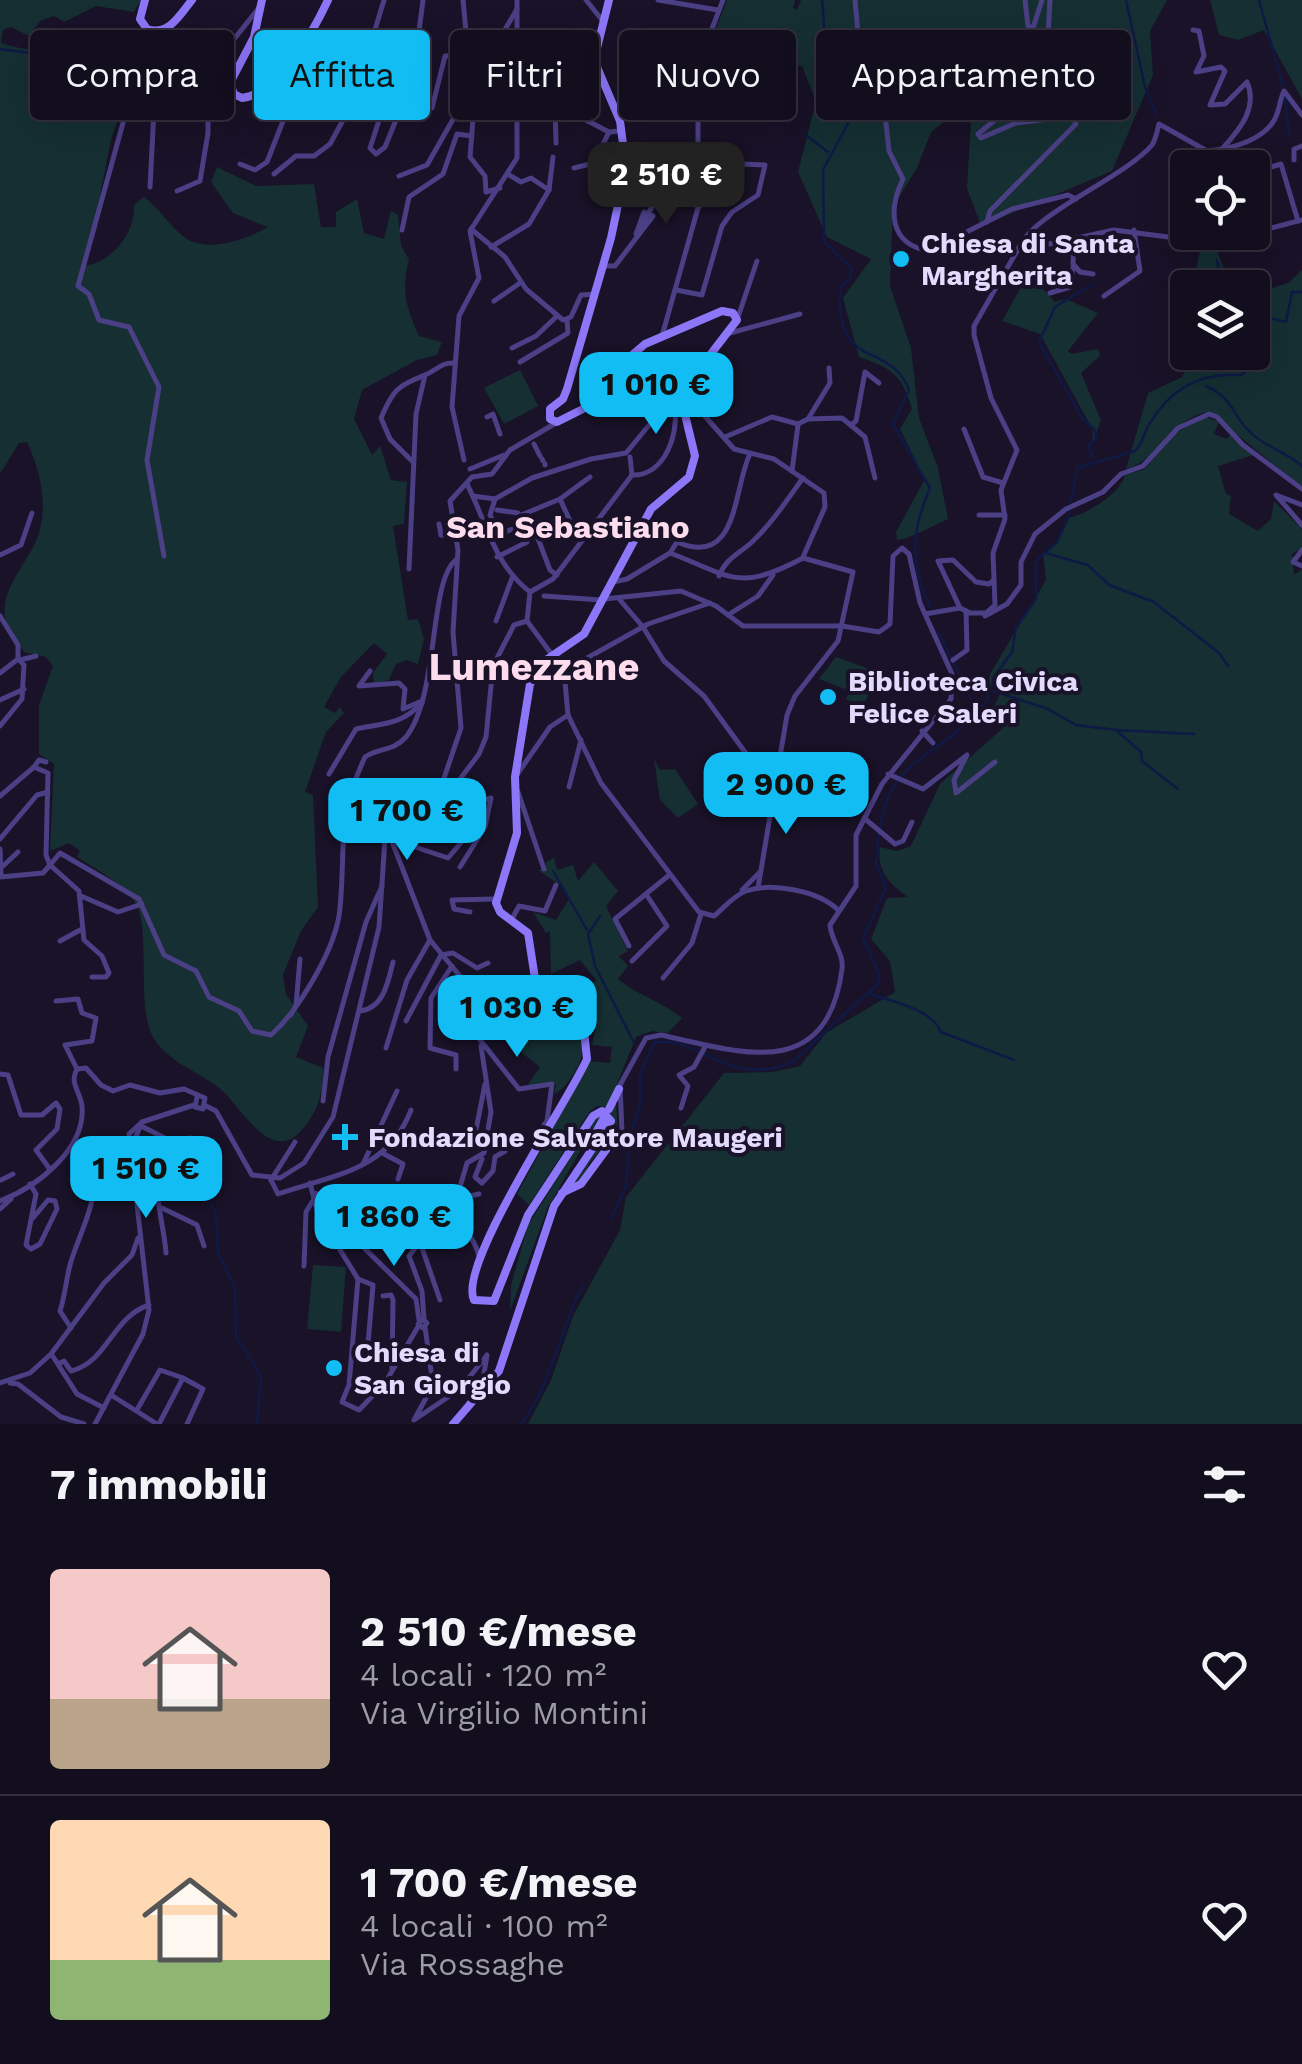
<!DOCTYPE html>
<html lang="it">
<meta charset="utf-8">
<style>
:root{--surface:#130e1e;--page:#1c1727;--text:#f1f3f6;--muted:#9d9ca4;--line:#322e3c;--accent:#11bdf3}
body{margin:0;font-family:"Work Sans",sans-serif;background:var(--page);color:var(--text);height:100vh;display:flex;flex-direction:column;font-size:38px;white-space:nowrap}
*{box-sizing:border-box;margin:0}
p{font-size:32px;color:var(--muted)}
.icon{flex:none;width:55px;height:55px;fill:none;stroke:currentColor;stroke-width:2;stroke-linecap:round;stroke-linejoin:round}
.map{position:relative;height:1424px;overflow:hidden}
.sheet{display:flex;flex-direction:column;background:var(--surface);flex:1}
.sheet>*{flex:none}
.banner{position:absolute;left:30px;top:30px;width:1242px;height:90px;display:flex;gap:20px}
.buttons{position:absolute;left:1170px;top:150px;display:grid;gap:20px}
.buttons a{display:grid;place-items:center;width:100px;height:100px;border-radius:10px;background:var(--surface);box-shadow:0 10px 40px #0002,0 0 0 2px var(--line);font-size:50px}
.price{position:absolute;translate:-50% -85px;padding:0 22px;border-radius:20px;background:var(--accent);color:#111;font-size:32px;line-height:65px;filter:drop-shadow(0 2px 5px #0008)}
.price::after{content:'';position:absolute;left:50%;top:60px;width:30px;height:22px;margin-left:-15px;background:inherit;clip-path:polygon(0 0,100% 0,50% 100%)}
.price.active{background:#222;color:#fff}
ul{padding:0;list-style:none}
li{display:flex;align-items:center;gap:30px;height:250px;padding:0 50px}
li+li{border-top:2px solid var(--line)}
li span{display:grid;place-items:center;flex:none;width:280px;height:200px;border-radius:10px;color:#555}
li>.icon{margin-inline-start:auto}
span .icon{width:120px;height:120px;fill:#fffc;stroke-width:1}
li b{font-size:42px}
h2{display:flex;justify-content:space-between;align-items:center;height:120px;padding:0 50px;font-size:42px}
.chip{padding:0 35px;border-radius:10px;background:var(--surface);box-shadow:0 10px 40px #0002,0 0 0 2px var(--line);font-size:35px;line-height:90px}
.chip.active{background:var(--accent);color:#111}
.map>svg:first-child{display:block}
.green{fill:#152f32}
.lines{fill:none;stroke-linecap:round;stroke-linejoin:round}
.stream{stroke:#0e1a45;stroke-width:2.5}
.street{stroke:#4b3f85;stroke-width:5}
.secondary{stroke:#8c77f8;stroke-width:8}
.poi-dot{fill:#11bdf3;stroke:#191228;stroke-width:4}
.labels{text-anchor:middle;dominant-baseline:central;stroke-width:8;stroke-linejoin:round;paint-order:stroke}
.poi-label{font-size:28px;font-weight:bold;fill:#e3dbfd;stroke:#191228;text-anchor:start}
.quarter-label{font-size:32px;font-weight:bold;fill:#fddded;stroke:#191228}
.district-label{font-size:38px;font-weight:bold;fill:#fddded;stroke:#191228}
</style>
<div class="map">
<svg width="1302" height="1424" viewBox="0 0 1302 1424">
<rect width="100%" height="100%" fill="#191228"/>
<g class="green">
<path d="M0 0H141L134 12 96 6 64 22 54 16 40 21 29 36 11 27 3 30 1 43C45 59 86 40 129 62L133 74 111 140 86 266C114 260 135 233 134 205L144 197C159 208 169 225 184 237 207 254 247 239 268 227L233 213 211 182 217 167 256 186 314 184 321 227H336V212L357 199 364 233 384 239 391 211 398 215 401 245 409 260C401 290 406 307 419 336L442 342 437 355 417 360 362 390 354 419 372 455 380 446 391 480 407 482 404 524 393 526 408 620 418 619 424 639 418 664 407 660 396 664 389 680 374 684 373 673 387 654 374 643 341 677 324 707 335 713 340 707 344 713 326 732 305 792 313 795 318 907 301 931 283 975 286 994 308 1026 296 1057 323 1068C323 1094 318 1112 301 1131 269 1166 239 1102 218 1087 195 1070 159 1058 149 1028 139 996 149 930 137 906 125 884 97 870 77 857L80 851 69 843 50 851 54 764 39 754V705L53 666 46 657 24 652C18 642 8 630 5 618 0 587 31 560 39 533 48 501 40 471 27 442L19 443 0 474Z"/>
<path d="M727 0H795L793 8 797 10 801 0H1167L1150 31 1153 75 1112 171 981 226 967 188 971 119 954 114 931 132 917 168 893 207 890 286 911 348 919 418 938 468 948 519C935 525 909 539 897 540L896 532 925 479 900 429 912 409C902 375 892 368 859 357L843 298 871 259 827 237 798 172 816 101 802 66 727 60 729 46 712 39Z"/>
<path d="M1210 0H1302V99L1264 30 1238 40 1219 35Z"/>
<path d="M1201 247 1216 249 1232 287H1192Z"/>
<path d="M1302 270V487L1209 412C1170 417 1160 460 1126 469L1148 393 1182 377 1189 364 1215 361 1230 368 1233 353 1252 352 1253 294 1288 283Z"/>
<path d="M1029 273 1055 302 1066 299 1098 313 1068 351 1072 354 1098 349 1100 356 1081 373 1101 420 1092 445 1093 430 1040 334 1002 321Z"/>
<path d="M520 370 538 406 504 424 484 388Z"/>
<path d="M1206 417 1219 422 1214 434 1227 439 1232 433 1253 455 1218 466 1226 494 1231 496 1229 514 1258 531 1271 519 1274 501 1302 529V548L1292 554 1294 575 1302 569V1424H528L551 1380 573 1316 620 1230 626 1197 724 1073 772 1072 800 1066 826 1033 895 992 890 961 871 939 887 898 908 897C890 885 876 870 880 847L897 851 911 846 940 784 1003 728 991 713 1000 694 994 691V684L986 698 990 674 1046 580 1043 553 1056 545 1068 518C1087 514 1120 494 1125 475L1145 469 1171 435Z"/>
<path d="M836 657 867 668 875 679 863 707 846 699 850 691 819 679Z"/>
<path d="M654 759 660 770 675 769 698 804 678 818 660 800Z"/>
<path d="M554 858 557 870 573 865 578 881 594 862 618 891 606 906 628 951 619 956 628 966 618 979C638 996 662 1001 682 1018L668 1033 652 1031 636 1037 615 1089 618 1133 590 1162 580 1181 574 1183 615 1122 608 1107 597 1106 590 1111 529 1205 517 1194 590 1061 610 1063 612 1047 592 1045 595 1030 579 991 581 984 597 981 580 960 551 974 550 931 546 933 533 912 556 920 569 899 559 884 538 870H545L546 862Z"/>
<path d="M512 986 544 1010 547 1006 538 999 541 996C564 1016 596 1036 576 1070 570 1080 565 1088 554 1094L556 1085 551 1082 527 1086 540 1067 485 1024Z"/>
<path d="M598 1115H602L596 1135 590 1134 548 1207 510 1311 511 1285 528 1225Z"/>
<path d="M313 1265 346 1267 341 1332 307 1329Z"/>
</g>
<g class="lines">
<g class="stream">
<path d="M822 0 827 59 822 73C829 91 849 92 854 112L823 170 824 242 852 269 850 279 841 286C832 373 890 339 909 390L893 424 930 488C911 532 909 561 930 607"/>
<path d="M1126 0 1145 87 1157 115"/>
<path d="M1259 0 1283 86"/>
<path d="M0 49 30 53"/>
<path d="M92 51 132 68"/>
<path d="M1285 98 1289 135"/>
<path d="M806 135 828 152"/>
<path d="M1217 260 1222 288"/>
<path d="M1092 284 1055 307 1039 342 1082 418 1095 430 1096 439 1088 445 1093 458"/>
<path d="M1252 331 1266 317 1286 322 1292 292H1302"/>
<path d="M1206 386C1234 399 1231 413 1249 431 1264 447 1285 451 1302 466"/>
<path d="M1045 553 1088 565 1109 585 1154 602 1219 653 1228 666"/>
<path d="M993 691 1048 709 1076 725 1116 730 1141 752 1142 761 1178 789"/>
<path d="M977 711 987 702 994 677 1012 652 1016 628 1036 599V561L1057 542 1068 518 1077 468 1135 451C1143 443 1144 432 1150 423 1171 388 1201 372 1241 375L1252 365V352"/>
<path d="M1116 730 1194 734"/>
<path d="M880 827C891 755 939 759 977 711L938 631"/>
<path d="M553 871 587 930"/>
<path d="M600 916 588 934 595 966 634 1043"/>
<path d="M868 993C892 1002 931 1008 941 1032L1014 1060"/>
<path d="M199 1182 216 1213 218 1253 235 1288 236 1336 261 1376 257 1424"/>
<path d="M611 1219 626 1185 630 1136 640 1107V1074L654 1043C697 1033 728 1090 792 1062L879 983V973L863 938 886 888 876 863 879 835"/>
<path d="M521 1424C552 1383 560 1330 583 1284"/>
</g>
<g class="street">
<path d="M463 0 470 74 476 79 517 9"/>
<path d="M517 0V38"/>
<path d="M586 0 602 20"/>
<path d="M658 0 718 10"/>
<path d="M855 0 859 45 883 96 889 151 903 179C888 210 889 244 929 251L1012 209 1068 195 1076 199"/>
<path d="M1025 0 1028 26 1033 28 1042 0"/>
<path d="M1193 30 1199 31 1204 56 1196 72 1221 67 1225 71 1210 105 1225 104 1247 82C1258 108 1240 129 1223 148"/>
<path d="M157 40 132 73 131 94 78 286 89 294 99 320 129 327 159 387 147 460 164 556"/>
<path d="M205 44 190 74 195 80H208"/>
<path d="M385 102 370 148 376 154 385 147 413 78 423 0"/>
<path d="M555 107 556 143"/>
<path d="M432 108 445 56H461L467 43"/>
<path d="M519 108 561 107 609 132 620 131"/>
<path d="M461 111 473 119 470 157 485 176 486 192 500 188"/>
<path d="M625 144 667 158 698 204"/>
<path d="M1294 160V149L1302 146"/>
<path d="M240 164 255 170 267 162 305 65 300 54"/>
<path d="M574 168 594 163 609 132"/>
<path d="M1252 173 1281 164 1298 221"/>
<path d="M274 174 296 156H314L330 144 353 102 384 0"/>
<path d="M509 175 521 182 531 178 549 190"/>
<path d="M399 176 427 165 476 79"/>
<path d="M150 187 158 32"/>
<path d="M177 191 200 181 208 133V80L216 62 258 9"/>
<path d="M987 222 990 211 1076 124 1072 116 1016 123 981 138 978 134 1035 87 1046 69 1050 0"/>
<path d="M471 229 505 257 526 289 563 320 571 317 581 295 595 294"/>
<path d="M402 230 409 197 443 174 457 134 472 136"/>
<path d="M637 232 652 207"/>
<path d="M1074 242 1073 264 1080 272 1093 274"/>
<path d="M491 247 529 224 549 190 553 157"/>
<path d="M1018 250C1029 215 1124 178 1152 145 1156 139 1157 131 1159 124L1207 151C1231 149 1268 140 1277 114 1280 106 1280 99 1284 91L1302 115"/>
<path d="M603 266H615L653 216 644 212 636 234"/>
<path d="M676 290 702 295 722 226 732 212 758 195 765 165 743 164 698 208"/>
<path d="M1050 293 1070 287 1073 267"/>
<path d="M1104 296 1140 271 1134 230"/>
<path d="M494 301 520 283"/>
<path d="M737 320 757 261"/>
<path d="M730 333 800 314"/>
<path d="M662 336 698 208V65L723 0"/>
<path d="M512 348 536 336 557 316"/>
<path d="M520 362 568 333 567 320"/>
<path d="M594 404 618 385 630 391 655 418"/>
<path d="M487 417 493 414 500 434"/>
<path d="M808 419 830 383 829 368"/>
<path d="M852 424 856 421 865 372 879 383"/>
<path d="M964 429 983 477 1003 483"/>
<path d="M725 437 772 417 798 424 808 419 842 418 865 437 875 478"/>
<path d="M534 444 540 456"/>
<path d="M630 457 632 475"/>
<path d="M542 459 543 461"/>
<path d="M464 460 452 407 459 316 479 278 470 231 517 158V38L506 34"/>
<path d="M413 462 390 439 381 418C394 388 397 387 425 375 437 370 441 362 455 363"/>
<path d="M545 464V465"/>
<path d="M470 469 504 455"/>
<path d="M792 471 798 425"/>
<path d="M632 475C666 476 680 431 674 404"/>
<path d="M467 484C487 523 493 563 530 592L527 621"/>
<path d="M473 496 495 499 532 478 591 459 626 453 655 418 685 400 695 405 734 449 774 459 824 493 825 507 803 557"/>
<path d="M1302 505 1276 495 1302 525"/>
<path d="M497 510 518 513 523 526 504 532"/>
<path d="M979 515H1005"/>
<path d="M519 516 560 499"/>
<path d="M439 524 441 535"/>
<path d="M441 535H448L450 521"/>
<path d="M491 535 497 530 490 515 495 499"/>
<path d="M1302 550 1293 562 1302 566"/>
<path d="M670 553 677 542C739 569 733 488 750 454"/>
<path d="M0 555 21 545 32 513"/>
<path d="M497 557 527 542"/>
<path d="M409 569 416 414 425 375"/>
<path d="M557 575 550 570 537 536 570 521 560 499 590 477"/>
<path d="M719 576C726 558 739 554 752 542 772 523 787 500 803 478"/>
<path d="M613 582 627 579 670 553C731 576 738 593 803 558L853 572 838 641 795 696 787 715 758 888"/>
<path d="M530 592 553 579 632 475"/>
<path d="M544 596 601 600"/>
<path d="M604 599 681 591 716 606 743 626H842L879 632 890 624 893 556 902 548 909 554 920 603 952 674 951 699 882 784 856 835V886L830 925C831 941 844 953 842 969 827 1084 739 1052 661 1035L646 1038 620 1085 622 1132 607 1149"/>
<path d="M620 600 643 627 664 661 704 696 775 793"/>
<path d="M960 608 938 561 953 560 976 582 989 584 994 580"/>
<path d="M970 613H986L995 605 993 553 1005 519 1001 490 1017 450 991 398 974 335V326L1017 251 1114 230 1215 243 1302 220"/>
<path d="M925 614 960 608 970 613"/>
<path d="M728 615 758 596 773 575"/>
<path d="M0 616 18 645V659"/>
<path d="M985 616 1007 604 1021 585V562L1035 534 1066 509 1103 492 1121 474 1143 466 1178 428 1209 414 1217 417 1243 445 1302 489"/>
<path d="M496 621 512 578"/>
<path d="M20 660 36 656"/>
<path d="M953 660 967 650 966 611"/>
<path d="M370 671 359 686 399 683 405 689 403 709 422 701"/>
<path d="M564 671 648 624 710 603"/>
<path d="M0 673 18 659 24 665 22 699 0 726"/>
<path d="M0 700 24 689"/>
<path d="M922 731 933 743"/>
<path d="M34 767 39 760 46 762"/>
<path d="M329 774 356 729C384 723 401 725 422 703"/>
<path d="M888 774 923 789 967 755 954 780 956 793 995 762"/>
<path d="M516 776 550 727 568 715"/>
<path d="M569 787 581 740"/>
<path d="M518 792 544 869"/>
<path d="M0 796 34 767 48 773 46 855 50 865 43 873 0 877"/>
<circle cx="416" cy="819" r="5.5"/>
<path d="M421 814 442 784 461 728 453 632 458 550 450 501 472 477 492 474 510 450 556 423"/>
<path d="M864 818 895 844 903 841 912 822"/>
<path d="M421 820 435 812 479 754 486 737 493 666 514 625 527 621 564 671 568 715 601 783 699 912 714 916C724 908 734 895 746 891 772 882 819 891 838 910"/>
<path d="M412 824 396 833 393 844 430 940 464 981 473 1031 519 1089 552 1084 547 1121 534 1139 536 1148"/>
<path d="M400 830 409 845 448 858 465 838 484 800 491 798 485 827 460 867"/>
<path d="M0 839 37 795 48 792"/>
<path d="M0 849 1 875"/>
<path d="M3 866 18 852"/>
<path d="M742 890 759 873"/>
<path d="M81 896 118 912 142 904"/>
<path d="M470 912 454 909 452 900 495 899"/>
<path d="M512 919 519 906 545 911 556 885"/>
<path d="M60 941 82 929"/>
<path d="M629 946 615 919 668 876"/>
<path d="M632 961 667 926 648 897"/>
<path d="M452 966 431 998 430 1048 456 1055V1069"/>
<path d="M92 977H106L109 973 102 956 84 940 79 891 50 865 60 853 139 899 164 955 196 971 209 997 239 1011 252 1031 271 1035C299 1010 337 947 340 908 346 845 336 819 365 757 378 748 394 751 406 737 440 694 428 579 457 559"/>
<path d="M663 978 692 943 701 914"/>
<path d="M56 1001 78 999 82 1013 96 1018 92 1041 65 1045 77 1069"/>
<path d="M360 1011C384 1008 388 982 393 962"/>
<path d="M291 1015 296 1005 300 959"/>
<path d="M406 1021 441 955 453 953 477 968 488 963"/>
<path d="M386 1048 407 980 430 940"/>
<path d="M0 1074 8 1075 21 1115H42L56 1103 60 1109 57 1129 36 1150 49 1168"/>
<path d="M323 1101 328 1057 366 922 382 886"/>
<path d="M206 1106 216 1111 252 1175 280 1178 304 1163 333 1117 379 927 385 839 392 825 409 818"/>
<path d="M681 1108 688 1086 679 1075 694 1067 706 1045"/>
<path d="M142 1122 135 1139 161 1155C149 1181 164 1222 166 1253"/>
<path d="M143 1127 171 1141 192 1177"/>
<path d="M475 1135 485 1084"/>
<path d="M171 1141 190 1138 213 1172"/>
<path d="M384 1154 403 1164 398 1179"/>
<path d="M482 1159 475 1177 482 1183 493 1171 495 1157 505 1151"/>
<path d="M363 1164 397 1091"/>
<path d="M1 1180 13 1174"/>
<path d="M271 1180 278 1194C333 1175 388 1171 411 1110"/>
<path d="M271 1180 295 1142"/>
<path d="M310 1183 318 1214 358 1279 349 1385 342 1402 359 1410 385 1383 419 1325"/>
<path d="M30 1184 36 1194 26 1245 31 1249 40 1244 57 1209 55 1201 48 1200 33 1218"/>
<path d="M313 1193 322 1195 354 1238 416 1299 419 1320"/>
<path d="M479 1194 465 1197 460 1187 467 1163 484 1153 491 1112 481 1046"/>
<path d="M0 1201C37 1187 86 1149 82 1106 80 1091 69 1083 77 1069L86 1068 101 1085 113 1091 130 1085 160 1093 184 1089 205 1098 203 1109 195 1107 197 1097"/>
<path d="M162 1208 197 1225 204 1246"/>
<path d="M0 1209 11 1199"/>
<path d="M420 1242 409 1256 422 1291 424 1319"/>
<path d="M304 1266 306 1212 314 1199"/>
<path d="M358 1279 373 1285 368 1344"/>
<path d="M383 1296 391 1295 393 1300 392 1369"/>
<path d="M440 1300 420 1242 441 1223C462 1220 474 1238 479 1256"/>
<path d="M423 1319 427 1323 423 1328 418 1324Z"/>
<path d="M425 1327 433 1385 414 1420 460 1389 487 1355 482 1386 465 1408"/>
<path d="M71 1328 60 1311C65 1296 66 1280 70 1265 80 1228 116 1174 75 1142"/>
<path d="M52 1355 77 1394 104 1408"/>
<path d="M60 1363 64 1361 71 1371C108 1362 112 1317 149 1305"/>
<path d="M183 1378 203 1389 187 1424"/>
<path d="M0 1383 30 1373 51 1354 104 1283 132 1255 138 1238"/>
<path d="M10 1383 18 1384 61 1417 84 1424"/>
<path d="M111 1395 157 1424"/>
<path d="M138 1408 160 1370 183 1378 159 1424"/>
<path d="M95 1424 143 1334 149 1310 129 1134 142 1122 194 1105"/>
</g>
<g class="secondary">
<path d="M145 0 140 19 147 29C169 36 179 16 192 0"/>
<path d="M262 0 254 37 230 83 234 94 242 98C279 94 314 30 328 0"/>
<path d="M609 1109 619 1089"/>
<path d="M588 1147 605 1116"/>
<path d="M562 1193 581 1184 606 1150"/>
<path d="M453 1424 499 1371 554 1206 611 1121 602 1111 593 1116 528 1215 494 1301 474 1300C457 1265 568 1102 587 1059L584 1031 536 985 528 933 500 912 496 903 517 833 515 777 530 684 546 660 584 634 651 509 689 477 695 456 680 394 737 320 733 313 722 311 645 344 624 362 593 404 557 422 550 419V409L563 399 567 389 611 238 626 167 620 121 594 60 609 0"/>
</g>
</g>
<g class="poi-dot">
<circle cx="901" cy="259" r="10"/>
<circle cx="828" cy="697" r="10"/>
<path d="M340 1122h10v10h10v10h-10v10h-10v-10h-10v-10h10z"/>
<circle cx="334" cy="1368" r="10"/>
</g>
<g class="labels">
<g class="poi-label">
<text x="921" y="243">Chiesa di Santa<tspan x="921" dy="32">Margherita</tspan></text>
<text x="848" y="681">Biblioteca Civica<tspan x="848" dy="32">Felice Saleri</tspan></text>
<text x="368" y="1137">Fondazione Salvatore Maugeri</text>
<text x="354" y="1352">Chiesa di<tspan x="354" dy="32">San Giorgio</tspan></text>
</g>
<g class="quarter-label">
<text x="568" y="527">San Sebastiano</text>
</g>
<g class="district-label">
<text x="534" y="667">Lumezzane</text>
</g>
</g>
</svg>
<div class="buttons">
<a><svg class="icon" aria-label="locate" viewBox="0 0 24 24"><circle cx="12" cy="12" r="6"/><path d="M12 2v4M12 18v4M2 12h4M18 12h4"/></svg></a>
<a><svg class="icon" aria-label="layers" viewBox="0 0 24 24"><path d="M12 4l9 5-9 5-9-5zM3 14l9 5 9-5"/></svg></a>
</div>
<b class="price active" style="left:666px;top:227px">2 510 €</b>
<b class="price" style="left:656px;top:437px">1 010 €</b>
<b class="price" style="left:786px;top:837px">2 900 €</b>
<b class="price" style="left:407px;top:863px">1 700 €</b>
<b class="price" style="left:517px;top:1060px">1 030 €</b>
<b class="price" style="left:146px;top:1221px">1 510 €</b>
<b class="price" style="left:394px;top:1269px">1 860 €</b>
<div class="banner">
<a class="chip">Compra</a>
<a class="chip active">Affitta</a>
<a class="chip">Filtri</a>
<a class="chip">Nuovo</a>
<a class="chip">Appartamento</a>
</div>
</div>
<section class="sheet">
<h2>7 immobili<svg class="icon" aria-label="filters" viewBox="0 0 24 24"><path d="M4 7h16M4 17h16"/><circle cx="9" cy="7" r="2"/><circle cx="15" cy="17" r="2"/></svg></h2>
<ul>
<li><span style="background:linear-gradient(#f6c9c9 65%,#b9a48a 0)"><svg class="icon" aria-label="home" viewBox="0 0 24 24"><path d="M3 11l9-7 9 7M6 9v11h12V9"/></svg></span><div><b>2 510 €/mese</b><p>4 locali · 120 m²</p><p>Via Virgilio Montini</p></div><svg class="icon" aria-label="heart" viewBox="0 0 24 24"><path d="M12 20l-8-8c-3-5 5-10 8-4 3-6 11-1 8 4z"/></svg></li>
<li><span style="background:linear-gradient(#ffd9b3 70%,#8fb573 0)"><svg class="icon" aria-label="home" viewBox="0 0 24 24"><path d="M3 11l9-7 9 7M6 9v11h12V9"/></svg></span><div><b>1 700 €/mese</b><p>4 locali · 100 m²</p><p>Via Rossaghe</p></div><svg class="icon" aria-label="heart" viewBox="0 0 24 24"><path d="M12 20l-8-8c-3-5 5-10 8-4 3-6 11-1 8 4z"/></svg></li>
</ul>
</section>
